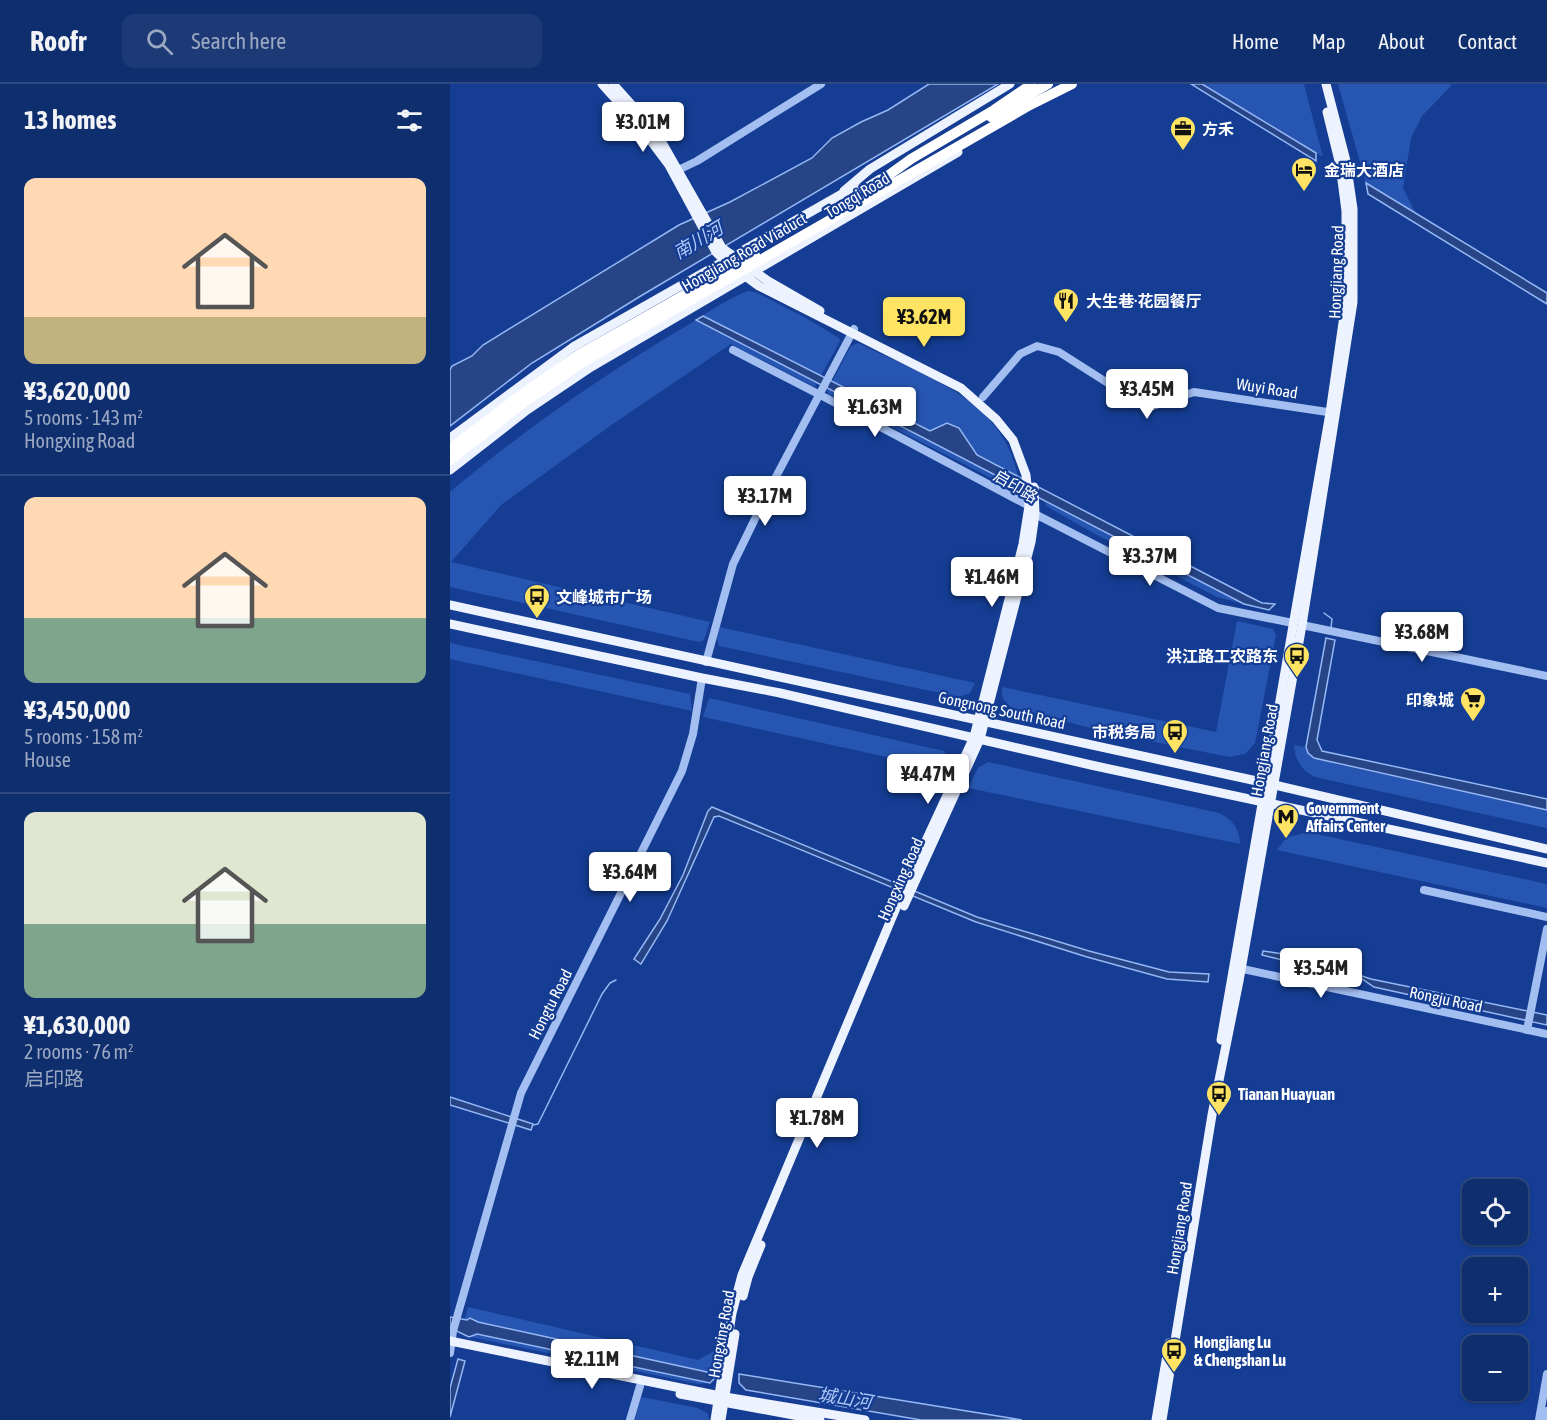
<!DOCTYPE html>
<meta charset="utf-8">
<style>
:root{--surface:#0f2e6e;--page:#1d3a76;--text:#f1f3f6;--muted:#9ba8c2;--line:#2f4a81;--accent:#ffe463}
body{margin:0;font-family:"Asap Condensed","Noto Sans SC",sans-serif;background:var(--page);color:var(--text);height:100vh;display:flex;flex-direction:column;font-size:22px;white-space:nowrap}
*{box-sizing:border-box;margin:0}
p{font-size:20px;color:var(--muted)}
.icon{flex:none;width:33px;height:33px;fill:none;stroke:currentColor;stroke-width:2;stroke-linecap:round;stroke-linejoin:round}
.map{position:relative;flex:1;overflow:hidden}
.sheet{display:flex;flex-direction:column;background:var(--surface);width:450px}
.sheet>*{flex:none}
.tools{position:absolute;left:1012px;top:1095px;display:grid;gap:12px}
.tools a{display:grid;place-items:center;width:66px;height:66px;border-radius:12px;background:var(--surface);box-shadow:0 2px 4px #0004,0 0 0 2px var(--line);font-size:30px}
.price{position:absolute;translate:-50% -51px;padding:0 14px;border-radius:6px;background:#fff;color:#222;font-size:20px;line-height:39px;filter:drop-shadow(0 2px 3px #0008)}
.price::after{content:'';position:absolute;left:50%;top:36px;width:18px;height:14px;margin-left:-9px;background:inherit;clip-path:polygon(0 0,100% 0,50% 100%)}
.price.on{background:var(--accent);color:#111}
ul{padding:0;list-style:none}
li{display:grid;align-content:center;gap:12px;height:318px;padding:0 24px}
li+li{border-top:2px solid var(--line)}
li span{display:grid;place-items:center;height:186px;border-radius:12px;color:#555}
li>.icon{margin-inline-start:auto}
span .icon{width:108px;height:108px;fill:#fffc;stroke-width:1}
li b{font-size:26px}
h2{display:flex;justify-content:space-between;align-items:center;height:72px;padding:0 24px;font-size:26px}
header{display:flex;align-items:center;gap:36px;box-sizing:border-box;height:84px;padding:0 30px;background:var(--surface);border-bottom:2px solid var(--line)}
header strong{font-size:28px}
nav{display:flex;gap:33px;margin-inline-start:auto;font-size:21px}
.search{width:420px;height:54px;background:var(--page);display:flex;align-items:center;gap:15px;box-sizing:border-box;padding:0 21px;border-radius:12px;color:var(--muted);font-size:22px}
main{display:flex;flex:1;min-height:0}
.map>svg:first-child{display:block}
.green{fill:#2756b2}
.water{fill:#274586;stroke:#95b7f4;stroke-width:1.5}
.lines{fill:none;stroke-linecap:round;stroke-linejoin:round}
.stream{stroke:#95b7f4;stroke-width:1.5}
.minor{stroke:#a3bef1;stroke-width:8}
.major{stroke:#edf2ff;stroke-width:9}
.highway{stroke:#fff;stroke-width:10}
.highway-bridge{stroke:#fff;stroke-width:10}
.labels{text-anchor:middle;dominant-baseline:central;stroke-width:4.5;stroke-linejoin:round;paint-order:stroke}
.poi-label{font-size:16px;font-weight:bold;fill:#fff;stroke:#143d93;text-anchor:start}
.street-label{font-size:16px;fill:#fff;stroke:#143d93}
.water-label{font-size:18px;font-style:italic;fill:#afc8f8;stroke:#143d93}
</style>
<header>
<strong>Roofr</strong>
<div class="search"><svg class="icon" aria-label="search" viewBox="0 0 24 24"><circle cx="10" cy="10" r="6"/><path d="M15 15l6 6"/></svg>Search here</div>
<nav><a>Home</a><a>Map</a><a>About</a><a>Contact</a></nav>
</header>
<main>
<section class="sheet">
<h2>13 homes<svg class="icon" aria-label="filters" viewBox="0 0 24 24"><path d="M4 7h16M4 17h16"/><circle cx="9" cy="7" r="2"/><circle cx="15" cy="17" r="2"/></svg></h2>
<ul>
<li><span style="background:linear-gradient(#ffd9b3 75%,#c2b280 0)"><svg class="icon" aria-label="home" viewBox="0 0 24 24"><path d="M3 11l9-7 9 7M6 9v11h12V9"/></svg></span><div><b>¥3,620,000</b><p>5 rooms · 143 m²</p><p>Hongxing Road</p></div></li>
<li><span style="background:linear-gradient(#ffd9b3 65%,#7fa58c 0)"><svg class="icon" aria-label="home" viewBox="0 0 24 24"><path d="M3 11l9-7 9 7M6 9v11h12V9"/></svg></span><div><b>¥3,450,000</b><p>5 rooms · 158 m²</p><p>House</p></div></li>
<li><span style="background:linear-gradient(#dfe7d0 60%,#7fa58c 0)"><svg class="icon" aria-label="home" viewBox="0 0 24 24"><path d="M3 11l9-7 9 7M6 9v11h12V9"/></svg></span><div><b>¥1,630,000</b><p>2 rooms · 76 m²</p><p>启印路</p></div></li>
</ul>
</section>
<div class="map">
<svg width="1097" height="1336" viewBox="0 0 1097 1336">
<rect width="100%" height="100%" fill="#143d93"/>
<g class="green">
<path d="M752 0H854L873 73 866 69Z"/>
<path d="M888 0H1000L1001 2 972 32 961 54 953 104 966 130 916 99Z"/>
<path d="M298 207 305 208 356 234 389 254 390 257 365 303 281 260 160 342 51 421 1 478 260 538 254 556 249 558 0 503V408C71 348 146 296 226 248 249 235 273 216 298 207Z"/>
<path d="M408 259C479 294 564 318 570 409L378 310 377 307 401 262Z"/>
<path d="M595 417 794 520 767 513 645 450 596 422Z"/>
<path d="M787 537 823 545 826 551 805 659 795 670 779 673 656 648 563 624C554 618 551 614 552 603L766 648Z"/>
<path d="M270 543 525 599 520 609 509 613 269 562 267 555Z"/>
<path d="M0 559 240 610 242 627 0 575Z"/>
<path d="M259 614 494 667 499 674 501 687 253 633Z"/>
<path d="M844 661 856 663 858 669 886 680 1097 726V744L865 693C851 686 845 676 844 661Z"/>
<path d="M538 678 769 729C783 735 789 745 790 760L518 704 528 684Z"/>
<path d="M857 748 1097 800V824L827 766 836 754Z"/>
<path d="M18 1223 248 1276 266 1266 271 1267 266 1293 260 1299 248 1300 15 1252 11 1247Z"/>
<path d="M191 1313 248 1324 258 1330 259 1336H185Z"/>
</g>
<g class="water">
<path d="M479 0H548L189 213 82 279 0 342V286L2 282 22 272 33 261 229 141 280 118 362 74 382 54 411 38 438 26Z"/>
<path d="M741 0H752L866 69V77Z"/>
<path d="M916 99 1097 209V220L918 110Z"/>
<path d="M253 232 480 347 497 339 509 344 527 371 798 512 812 519 825 520 819 526 794 520 246 236Z"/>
<path d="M876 554 885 556 867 656 872 667 1097 715V726L864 674 858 669 856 663Z"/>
<path d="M262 723 527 833 639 867 719 888 759 890 758 898 717 895 637 873 526 838 269 732 264 733 217 837 191 880 184 875 210 835 233 791 258 727Z"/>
<path d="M813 867 854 873 921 895 1097 931V941L924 903 912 895 812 871Z"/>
<path d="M0 1013 83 1040 81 1046 0 1021Z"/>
<path d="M0 1233 17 1236 20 1234 28 1238 257 1288 266 1293 260 1299 27 1250 19 1253 0 1244Z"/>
<path d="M8 1275 15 1277 0 1333V1304Z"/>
<path d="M289 1290 572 1336H471L296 1306 289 1299Z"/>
</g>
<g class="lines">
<g class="stream">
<path d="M874 529 882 535 881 544"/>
<path d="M83 1041 88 1040 152 910 160 899 166 896"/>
</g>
<g class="minor">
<path d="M224 88 247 77 371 0"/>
<path d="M283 266 376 314 579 422 585 430 768 524 843 539"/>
<path d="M533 313 570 270 587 262 609 268 697 324 744 308 884 329"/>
<path d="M852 541 1097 592"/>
<path d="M256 578 283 480 320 404 404 245"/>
<path d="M974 806 1097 833"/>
<path d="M788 884 1097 950"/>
<path d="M1077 946 1097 845"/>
<path d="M0 1269 3 1247 71 1009 232 687 243 650 252 594"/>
<path d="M180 1336 190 1302"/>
<path d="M1089 1336 1097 1290"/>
<path d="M1095 1336 1097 1327"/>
</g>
<g class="major">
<path d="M152 0 189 41 219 81 266 168 275 177 309 202 511 304 546 335 563 356 576 391 579 422 573 460 524 653 456 800 292 1191 282 1229 265 1336"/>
<path d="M163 0 206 48 272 164 318 197 370 227"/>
<path d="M394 107 420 85 560 0"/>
<path d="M0 354 123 263 392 110 417 103 430 95"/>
<path d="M0 386 77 326 141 283 508 68"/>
<path d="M0 521 816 699 1097 765"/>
<path d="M0 540 252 594 330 609 641 681 1097 779"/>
<path d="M454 822 530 655 581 458 585 430 584 403"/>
<path d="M771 956 880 329 896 218V127L890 81 877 28"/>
<path d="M293 1212 298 1193 311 1161"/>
<path d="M0 1257 275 1313 415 1336"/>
<path d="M230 1310 370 1336"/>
<path d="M271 1336 285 1250"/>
<path d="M706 1336 719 1259"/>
<path d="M712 1336 762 1031 789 897 852 541 903 218V125L896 77 876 0"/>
</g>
<g class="highway">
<path d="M541 33 598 0"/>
<path d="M0 365 67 314"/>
<path d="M0 376 72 320"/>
</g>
<g class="highway-bridge">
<path d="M425 101 461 75 544 26 582 0"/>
<path d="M67 314 128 271 305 171"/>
<path d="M72 320 133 278 580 21 622 0"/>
</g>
</g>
<defs>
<symbol id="office-pin" viewBox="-11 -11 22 30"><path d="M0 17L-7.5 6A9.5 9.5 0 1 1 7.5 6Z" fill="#ffe463" stroke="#143d93"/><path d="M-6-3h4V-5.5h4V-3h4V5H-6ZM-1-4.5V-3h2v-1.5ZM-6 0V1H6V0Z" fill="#111"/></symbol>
<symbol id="hotel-pin" viewBox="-11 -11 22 30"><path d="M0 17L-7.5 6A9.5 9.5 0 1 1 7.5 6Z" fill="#ffe463" stroke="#143d93"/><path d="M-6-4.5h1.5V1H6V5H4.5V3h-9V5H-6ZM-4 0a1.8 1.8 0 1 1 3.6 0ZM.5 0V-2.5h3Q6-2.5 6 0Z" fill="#111"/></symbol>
<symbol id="restaurant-pin" viewBox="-11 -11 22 30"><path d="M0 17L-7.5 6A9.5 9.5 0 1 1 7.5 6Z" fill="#ffe463" stroke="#143d93"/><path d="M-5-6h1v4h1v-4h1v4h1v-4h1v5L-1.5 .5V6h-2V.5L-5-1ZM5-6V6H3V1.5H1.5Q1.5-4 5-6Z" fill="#111"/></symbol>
<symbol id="bus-pin" viewBox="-11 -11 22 30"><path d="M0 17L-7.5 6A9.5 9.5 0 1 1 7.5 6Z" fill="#ffe463" stroke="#143d93"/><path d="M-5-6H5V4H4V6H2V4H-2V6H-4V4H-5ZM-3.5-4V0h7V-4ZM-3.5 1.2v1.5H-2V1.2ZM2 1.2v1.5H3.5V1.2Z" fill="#111"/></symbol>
<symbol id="supermarket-pin" viewBox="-11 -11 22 30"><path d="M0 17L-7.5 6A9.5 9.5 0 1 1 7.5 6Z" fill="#ffe463" stroke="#143d93"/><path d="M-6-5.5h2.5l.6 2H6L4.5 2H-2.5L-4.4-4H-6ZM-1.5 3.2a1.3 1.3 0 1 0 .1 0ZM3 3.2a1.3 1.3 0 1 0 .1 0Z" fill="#111"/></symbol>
<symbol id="metro-pin" viewBox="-11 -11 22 30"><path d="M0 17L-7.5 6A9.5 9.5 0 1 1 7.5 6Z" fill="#ffe463" stroke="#143d93"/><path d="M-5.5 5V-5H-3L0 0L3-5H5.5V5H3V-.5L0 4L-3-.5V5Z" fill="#111"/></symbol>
</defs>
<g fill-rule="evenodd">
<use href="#office-pin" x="718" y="30" width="30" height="40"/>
<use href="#hotel-pin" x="839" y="71" width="30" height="40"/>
<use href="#restaurant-pin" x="601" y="202" width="30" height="40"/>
<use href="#bus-pin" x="72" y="498" width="30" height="40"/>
<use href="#bus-pin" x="832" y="557" width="30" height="40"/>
<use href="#supermarket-pin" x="1008" y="601" width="30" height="40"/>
<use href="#bus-pin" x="710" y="633" width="30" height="40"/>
<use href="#metro-pin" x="821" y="718" width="30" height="40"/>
<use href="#bus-pin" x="754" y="995" width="30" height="40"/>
<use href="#bus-pin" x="709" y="1252" width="30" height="40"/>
</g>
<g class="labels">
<g class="poi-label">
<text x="752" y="45">方禾</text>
<text x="874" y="86">金瑞大酒店</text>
<text x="636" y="217">大生巷·花园餐厅</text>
<text x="106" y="513">文峰城市广场</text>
<text x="828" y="572" text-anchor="end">洪江路工农路东</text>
<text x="1004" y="616" text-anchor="end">印象城</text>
<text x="706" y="648" text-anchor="end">市税务局</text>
<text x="856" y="724">Government<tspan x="856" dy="18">Affairs Center</tspan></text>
<text x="788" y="1010">Tianan Huayuan</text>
<text x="744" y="1258">Hongjiang Lu<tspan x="744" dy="18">&amp; Chengshan Lu</tspan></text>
</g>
<g class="street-label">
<text transform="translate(407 111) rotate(-31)">Tongqi Road</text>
<text transform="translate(294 168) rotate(-30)">Hongjiang Road Viaduct</text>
<text transform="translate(886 188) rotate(-88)">Hongjiang Road</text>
<text transform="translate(817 304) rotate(9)">Wuyi Road</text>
<text transform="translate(566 402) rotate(31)">启印路</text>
<text transform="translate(552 626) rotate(12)">Gongnong South Road</text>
<text transform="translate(814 666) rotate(-80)">Hongjiang Road</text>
<text transform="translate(450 795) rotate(-66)">Hongxing Road</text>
<text transform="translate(996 915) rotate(12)">Rongju Road</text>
<text transform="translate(100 920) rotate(-63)">Hongtu Road</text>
<text transform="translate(729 1144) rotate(-81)">Hongjiang Road</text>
<text transform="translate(271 1250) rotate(-80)">Hongxing Road</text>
</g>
<g class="water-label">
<text transform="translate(248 156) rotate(-31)">南川河</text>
<text transform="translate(395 1314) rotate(9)">城山河</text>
</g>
</g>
</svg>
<div class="tools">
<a><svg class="icon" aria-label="locate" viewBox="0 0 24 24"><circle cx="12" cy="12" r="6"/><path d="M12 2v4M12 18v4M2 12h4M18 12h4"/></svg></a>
<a>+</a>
<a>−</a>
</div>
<b class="price" style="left:193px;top:69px">¥3.01M</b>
<b class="price on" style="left:474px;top:264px">¥3.62M</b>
<b class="price" style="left:697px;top:336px">¥3.45M</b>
<b class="price" style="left:425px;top:354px">¥1.63M</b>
<b class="price" style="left:315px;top:443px">¥3.17M</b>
<b class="price" style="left:700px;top:503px">¥3.37M</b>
<b class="price" style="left:542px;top:524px">¥1.46M</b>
<b class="price" style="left:972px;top:579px">¥3.68M</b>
<b class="price" style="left:478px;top:721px">¥4.47M</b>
<b class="price" style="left:180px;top:819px">¥3.64M</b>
<b class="price" style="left:871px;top:915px">¥3.54M</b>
<b class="price" style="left:367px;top:1065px">¥1.78M</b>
<b class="price" style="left:142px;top:1306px">¥2.11M</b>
</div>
</main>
